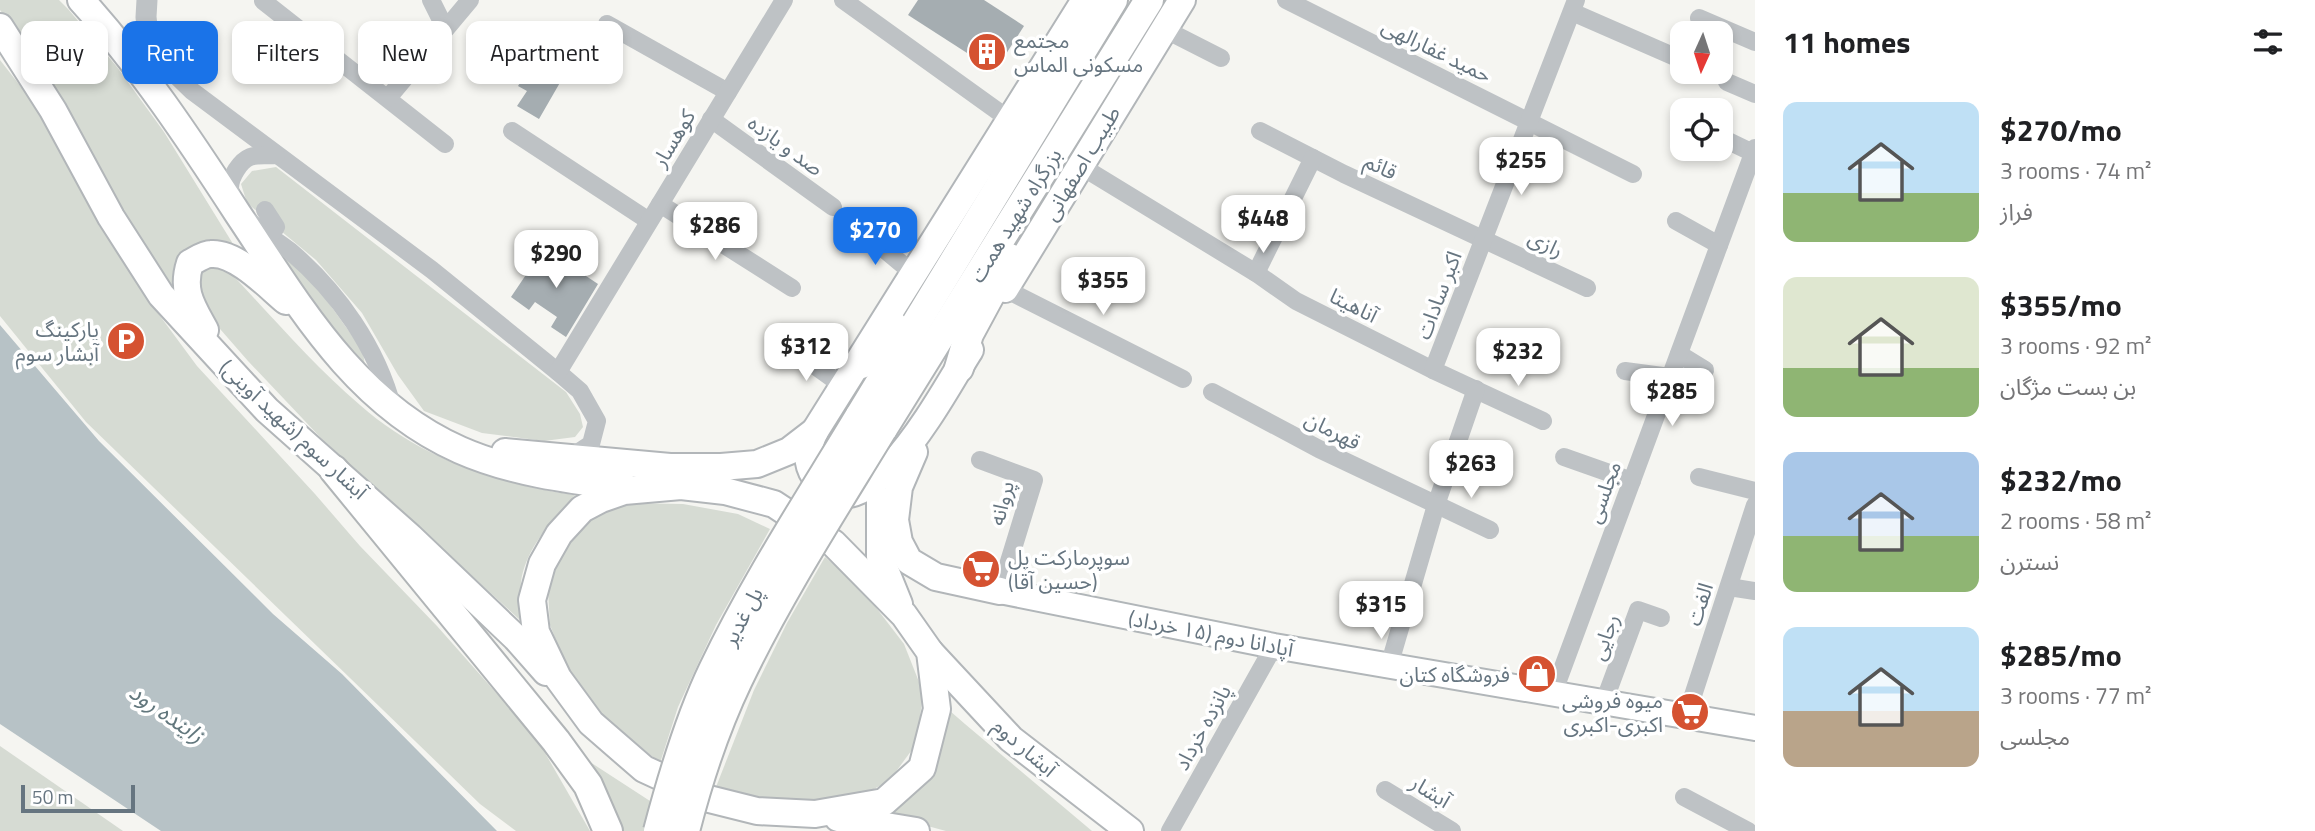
<!DOCTYPE html>
<meta charset="utf-8">
<style>
:root{--surface:#fff;--page:#f6f6f6;--text:#202124;--muted:#757577;--accent:#1a73e8}
body{margin:0;font-family:"Titillium Web","Noto Sans Arabic",sans-serif;background:var(--page);color:var(--text);height:100vh;display:flex;flex-direction:column;font-size:26px;white-space:nowrap}
*{box-sizing:border-box;margin:0}
p{font-size:23px;color:var(--muted)}
.icon{flex:none;width:38px;height:38px;fill:none;stroke:currentColor;stroke-width:2;stroke-linecap:round;stroke-linejoin:round}
.map{position:relative;flex:1;overflow:hidden}
.panel{display:flex;flex-direction:column;background:var(--surface);width:560px}
.panel>*{flex:none}
.banner{position:absolute;left:21px;top:21px;width:665px;height:63px;display:flex;gap:14px}
.needle{width:46px;rotate:183deg}
.fabs{position:absolute;left:1670px;top:21px;display:grid;gap:14px}
.fabs a{display:grid;place-items:center;width:63px;height:63px;border-radius:14px;background:var(--surface);box-shadow:0 4px 10px #0003;font-size:35px}
.scale{position:absolute;left:21px;bottom:18px;width:114px;box-sizing:border-box;padding-left:7px;border:4px solid #667580;border-top:0;font-size:19px;line-height:24px;white-space:nowrap;color:#667580;-webkit-text-stroke:5px #fff;paint-order:stroke}
.price{position:absolute;translate:-50% -60px;padding:0 16px;border-radius:14px;background:#fff;color:#222;font-size:23px;line-height:46px;filter:drop-shadow(0 2px 4px #0008)}
.price::after{content:'';position:absolute;left:50%;top:42px;width:21px;height:16px;margin-left:-10px;background:inherit;clip-path:polygon(0 0,100% 0,50% 100%)}
.price.selected{background:var(--accent);color:#fff}
ul{padding:0;list-style:none}
li{display:flex;align-items:center;gap:21px;height:175px;padding:0 28px}
li span{display:grid;place-items:center;flex:none;width:196px;height:140px;border-radius:14px;color:#555}
li>.icon{margin-inline-start:auto}
span .icon{width:84px;height:84px;fill:#fffc;stroke-width:1}
li b{font-size:30px}
h2{display:flex;justify-content:space-between;align-items:center;height:84px;padding:0 28px;font-size:30px}
.chip{padding:0 24px;border-radius:14px;background:var(--surface);box-shadow:0 4px 10px #0003;font-size:24px;line-height:63px}
.chip.selected{background:var(--accent);color:#fff}
main{display:flex;flex:1;min-height:0}
.map>svg:first-child{display:block}
.green{fill:#d6dbd3}
.water{fill:#b7c2c6}
.building{fill:#a5adb1}
.lines{fill:none;stroke-linecap:round;stroke-linejoin:round}
.secondary-casing{stroke:#b1b6b9;stroke-width:28}
.primary-casing{stroke:#b2b6b9;stroke-width:30}
.trunk-casing{stroke:#b1b5b7;stroke-width:32}
.minor{stroke:#bec2c5;stroke-width:18}
.tertiary{stroke:#bec2c5;stroke-width:21}
.secondary{stroke:#fff;stroke-width:24}
.primary{stroke:#fff;stroke-width:26}
.trunk{stroke:#fff;stroke-width:28}
.trunk-bridge-casing{stroke:#b1b5b7;stroke-width:32;stroke-linecap:butt}
.trunk-bridge{stroke:#fff;stroke-width:28}
.labels{text-anchor:middle;dominant-baseline:central;stroke-width:7;stroke-linejoin:round;paint-order:stroke}
.poi-label{font-size:21px;fill:#667580;stroke:#fff;text-anchor:end}
.street-label{font-size:21px;fill:#667580;stroke:#fff}
.water-label{font-size:23px;font-style:italic;fill:#62777d;stroke:#fff}
</style>
<main>
<div class="map">
<svg width="1755" height="831" viewBox="0 0 1755 831">
<rect width="100%" height="100%" fill="#f5f5f1"/>
<g class="green">
<path d="M0 0H59L68 9 117 67 164 132 238 252 176 274 171 288 103 180 76 123 33 54 0 10Z"/>
<path d="M0 60 39 110 68 166 146 297 197 366 315 494 360 546 437 626 537 739 590 831H516L480 804 86 422 0 316Z"/>
<path d="M276 167 566 392 580 414 583 427 575 437 544 441 482 433 424 411 398 375 362 313 316 260 247 203 241 184 252 171Z"/>
<path d="M278 257 288 260 318 288 363 351 365 367 356 363Z"/>
<path d="M206 265 225 267C269 313 312 364 360 405 420 458 497 484 575 495 553 520 526 547 521 582 520 594 520 608 520 620L320 437 248 361 200 306 198 271Z"/>
<path d="M624 503 683 504 738 514 770 529 716 625 678 707 660 763 598 711 565 663 550 625 548 592 553 569 577 530 594 516Z"/>
<path d="M825 557 861 588 904 644 923 692 917 743 889 781 851 801 797 807 753 799 716 787 754 690 787 623Z"/>
<path d="M950 711 965 724 1092 831H946L898 818 894 812 917 788 936 759Z"/>
<path d="M0 746 123 831H0Z"/>
<path d="M590 762 650 801 645 831H618L608 800Z"/>
</g>
<path class="water" d="M0 325 99 441 273 614 342 674 497 831H161L0 724Z"/>
<g class="building">
<path d="M918 0H984L1024 26 995 71 908 15Z"/>
<path d="M544 21 559 30 555 36 569 45 563 54 573 60 539 119 517 106 527 91 518 86 528 70 524 68 541 40 535 36Z"/>
<path d="M544 248 598 284 566 337 551 327 557 317 535 302 529 310 511 297Z"/>
</g>
<g class="lines">
<defs>
<path id="secondary" d="M1000 591 1274 646 1755 728"/>
<g id="primary">
<path d="M81 0C140 65 190 140 238 214 299 305 354 403 460 450 512 473 570 480 625 487"/>
<path d="M0 27 53 110 111 217 161 295 267 410 410 537 516 638 546 672"/>
<path d="M1005 289 1182 0"/>
<path d="M205 330C192 306 181 291 190 263 196 260 204 254 211 254 236 252 268 286 286 301"/>
<path d="M970 350C949 381 865 548 815 477 805 462 807 447 815 431L1085 0"/>
<path d="M505 452 670 467H721L757 464 789 451 815 431"/>
<path d="M914 452 899 487 895 520 899 542 909 561 936 577 1000 591"/>
<path d="M681 486 725 491 774 504 833 543 904 615 930 652 937 709 922 768 884 802 815 814 757 811 709 799 644 769 591 723 558 678 536 632 532 600 542 564 559 534 582 509 601 499 624 491Z"/>
<path d="M880 500V557L899 604"/>
<path d="M930 652 1011 739 1130 831"/>
<path d="M838 818 916 831"/>
</g>
<g id="trunk">
<path d="M856 366C875 360 883 341 893 325"/>
<path d="M959 368 969 334 1010 258"/>
<path d="M859 417 1113 0"/>
<path d="M882 430 1149 0"/>
<path d="M334 470 556 741 588 785 608 831"/>
</g>
</defs>
<use href="#secondary" class="secondary-casing"/>
<use href="#primary" class="primary-casing"/>
<use href="#trunk" class="trunk-casing"/>
<g class="minor">
<path d="M431 0 445 28"/>
<path d="M843 0 1010 120"/>
<path d="M1286 0 1633 174"/>
<path d="M263 1 445 144"/>
<path d="M1572 12 1682 60"/>
<path d="M1699 18 1755 42"/>
<path d="M607 24 728 92"/>
<path d="M1164 29 1221 58"/>
<path d="M160 60 192 91 432 270 558 372 580 391 597 421 591 444 570 458"/>
<path d="M1727 82 1755 94"/>
<path d="M388 98 470 0"/>
<path d="M1681 118 1682 119"/>
<path d="M711 119 833 207"/>
<path d="M512 131 649 221"/>
<path d="M1260 131 1344 174 1587 288"/>
<path d="M1720 137 1753 153"/>
<path d="M276 155C269 156 257 154 250 157 240 161 230 177 230 188 230 193 234 203 236 208 240 218 279 242 290 251 338 292 377 347 393 409"/>
<path d="M1079 165 1256 273 1296 301 1433 370"/>
<path d="M660 204 792 288"/>
<path d="M265 210 276 227 270 236"/>
<path d="M1676 221 1719 245"/>
<path d="M861 230 914 274"/>
<path d="M1256 273 1313 158"/>
<path d="M1005 289 1183 379"/>
<path d="M790 348 843 386"/>
<path d="M1679 354 1705 370"/>
<path d="M1625 371 1670 377"/>
<path d="M558 372 784 0"/>
<path d="M1212 392 1319 449 1490 530"/>
<path d="M1543 421 1433 370 1576 0"/>
<path d="M1564 457 1632 481"/>
<path d="M980 460 1034 480 1000 591"/>
<path d="M1699 477 1755 491"/>
<path d="M1729 587 1755 591"/>
<path d="M1389 666 1436 505 1476 389"/>
<path d="M1553 694 1755 148"/>
<path d="M1604 702 1638 610 1661 618"/>
<path d="M1686 717 1755 505"/>
<path d="M1385 790 1452 831"/>
<path d="M1684 797 1748 831"/>
<path d="M1170 831 1274 646"/>
</g>
<path class="tertiary" d="M147 0 146 17 154 91"/>
<use href="#secondary" class="secondary"/>
<use href="#primary" class="primary"/>
<use href="#trunk" class="trunk"/>
<defs>
<g id="trunk-bridge">
<path d="M658 831C672 778 689 720 713 670 755 582 809 500 859 417"/>
<path d="M685 831C698 780 715 728 738 680 779 594 832 512 882 430"/>
</g>
</defs>
<use href="#trunk-bridge" class="trunk-bridge-casing"/>
<use href="#trunk-bridge" class="trunk-bridge"/>
</g>
<defs>
<symbol id="building-disc" viewBox="-11 -11 22 22"><circle r="9.5" fill="#d55231" stroke="#fff"/><path d="M-4-6H4V6H1V3H-1V6H-4ZM-2.5-4.3h1.7v1.8h-1.7ZM.8-4.3h1.7v1.8H.8ZM-2.5-1h1.7V.8h-1.7ZM.8-1h1.7V.8H.8Z" fill="#fff"/></symbol>
<symbol id="parking-disc" viewBox="-11 -11 22 22"><circle r="9.5" fill="#d55231" stroke="#fff"/><path d="M-3.5-5.5H1a3.5 3.5 0 0 1 0 7H-1V5.5H-3.5ZM-1-3.4V-.6H.8a1.4 1.4 0 0 0 0-2.8Z" fill="#fff"/></symbol>
<symbol id="supermarket-disc" viewBox="-11 -11 22 22"><circle r="9.5" fill="#d55231" stroke="#fff"/><path d="M-6-5.5h2.5l.6 2H6L4.5 2H-2.5L-4.4-4H-6ZM-1.5 3.2a1.3 1.3 0 1 0 .1 0ZM3 3.2a1.3 1.3 0 1 0 .1 0Z" fill="#fff"/></symbol>
<symbol id="shop-disc" viewBox="-11 -11 22 22"><circle r="9.5" fill="#d55231" stroke="#fff"/><path d="M-5-2.5h2.3a2.7 3.5 0 0 1 5.4 0H5L5.5 6h-11ZM-1.5-2.5h3a1.5 2.3 0 0 0-3 0Z" fill="#fff"/></symbol>
</defs>
<g fill-rule="evenodd">
<use href="#building-disc" x="965" y="30" width="44" height="44"/>
<use href="#parking-disc" x="104" y="319" width="44" height="44"/>
<use href="#supermarket-disc" x="959" y="547" width="44" height="44"/>
<use href="#shop-disc" x="1515" y="652" width="44" height="44"/>
<use href="#supermarket-disc" x="1668" y="690" width="44" height="44"/>
</g>
<g class="labels">
<g class="poi-label">
<text x="1014" y="40" text-anchor="start">مجتمع<tspan x="1014" dy="24">مسکونی الماس</tspan></text>
<text x="99" y="329">پارکینگ<tspan x="99" dy="24">آبشار سوم</tspan></text>
<text x="1008" y="557" text-anchor="start">سوپرمارکت پل<tspan x="1008" dy="24">(حسین آقا)</tspan></text>
<text x="1510" y="674">فروشگاه کتان</text>
<text x="1663" y="700">میوه فروشی<tspan x="1663" dy="24">اکبری-اکبری</tspan></text>
</g>
<g class="street-label">
<text transform="translate(1437 50) rotate(26)">حمید غفارالهی</text>
<text transform="translate(673 138) rotate(-59)">کوهسار</text>
<text transform="translate(786 145) rotate(36)">صد و یازده</text>
<text transform="translate(1081 163) rotate(-59)">طبیب اصفهانی</text>
<text transform="translate(1381 166) rotate(25)">قائم</text>
<text transform="translate(1015 215) rotate(-58)">بزرگراه شهید همت</text>
<text transform="translate(1546 243) rotate(26)">رازی</text>
<text transform="translate(1438 295) rotate(-69)">اکبر سادات</text>
<text transform="translate(1354 305) rotate(27)">آناهیتا</text>
<text transform="translate(294 429) rotate(43)">آبشار سوم (شهید آوینی)</text>
<text transform="translate(1333 430) rotate(27)">قهرمان</text>
<text transform="translate(1603 492) rotate(-70)">مجلسی</text>
<text transform="translate(1001 503) rotate(-76)">پروانه</text>
<text transform="translate(1699 604) rotate(-72)">الفت</text>
<text transform="translate(742 616) rotate(-62)">پل غدیر</text>
<text transform="translate(1211 633) rotate(11)">آپادانا دوم (۱۵ خرداد)</text>
<text transform="translate(1604 637) rotate(-70)">رجایی</text>
<text transform="translate(1202 727) rotate(-61)">پانزده خرداد</text>
<text transform="translate(1025 747) rotate(41)">آبشار دوم</text>
<text transform="translate(1431 791) rotate(32)">آبشار</text>
</g>
<g class="water-label">
<text transform="translate(167 713) rotate(35)">زاینده رود</text>
</g>
</g>
</svg>
<div class="fabs">
<a><svg class="needle" viewBox="-14 -14 28 28"><path d="M0-13l5 13h-10z" fill="#e53935"/><path d="M0 13l5-13h-10z" fill="#757577"/></svg></a>
<a><svg class="icon" aria-label="locate" viewBox="0 0 24 24"><circle cx="12" cy="12" r="6"/><path d="M12 2v4M12 18v4M2 12h4M18 12h4"/></svg></a>
</div>
<div class="scale">50 m</div>
<b class="price" style="left:1521px;top:197px">$255</b>
<b class="price" style="left:1263px;top:255px">$448</b>
<b class="price" style="left:715px;top:262px">$286</b>
<b class="price selected" style="left:875px;top:267px">$270</b>
<b class="price" style="left:556px;top:290px">$290</b>
<b class="price" style="left:1103px;top:317px">$355</b>
<b class="price" style="left:806px;top:383px">$312</b>
<b class="price" style="left:1518px;top:388px">$232</b>
<b class="price" style="left:1672px;top:428px">$285</b>
<b class="price" style="left:1471px;top:500px">$263</b>
<b class="price" style="left:1381px;top:641px">$315</b>
<div class="banner">
<a class="chip">Buy</a>
<a class="chip selected">Rent</a>
<a class="chip">Filters</a>
<a class="chip">New</a>
<a class="chip">Apartment</a>
</div>
</div>
<section class="panel">
<h2>11 homes<svg class="icon" aria-label="filters" viewBox="0 0 24 24"><path d="M4 7h16M4 17h16"/><circle cx="9" cy="7" r="2"/><circle cx="15" cy="17" r="2"/></svg></h2>
<ul>
<li><span style="background:linear-gradient(#bfe0f5 65%,#8fb573 0)"><svg class="icon" aria-label="home" viewBox="0 0 24 24"><path d="M3 11l9-7 9 7M6 9v11h12V9"/></svg></span><div><b>$270/mo</b><p>3 rooms · 74 m²</p><p>فراز</p></div></li>
<li><span style="background:linear-gradient(#dfe7d0 65%,#8fb573 0)"><svg class="icon" aria-label="home" viewBox="0 0 24 24"><path d="M3 11l9-7 9 7M6 9v11h12V9"/></svg></span><div><b>$355/mo</b><p>3 rooms · 92 m²</p><p>بن بست مژگان</p></div></li>
<li><span style="background:linear-gradient(#a9c7e8 60%,#8fb573 0)"><svg class="icon" aria-label="home" viewBox="0 0 24 24"><path d="M3 11l9-7 9 7M6 9v11h12V9"/></svg></span><div><b>$232/mo</b><p>2 rooms · 58 m²</p><p>نسترن</p></div></li>
<li><span style="background:linear-gradient(#bfe0f5 60%,#b9a48a 0)"><svg class="icon" aria-label="home" viewBox="0 0 24 24"><path d="M3 11l9-7 9 7M6 9v11h12V9"/></svg></span><div><b>$285/mo</b><p>3 rooms · 77 m²</p><p>مجلسی</p></div></li>
</ul>
</section>
</main>
